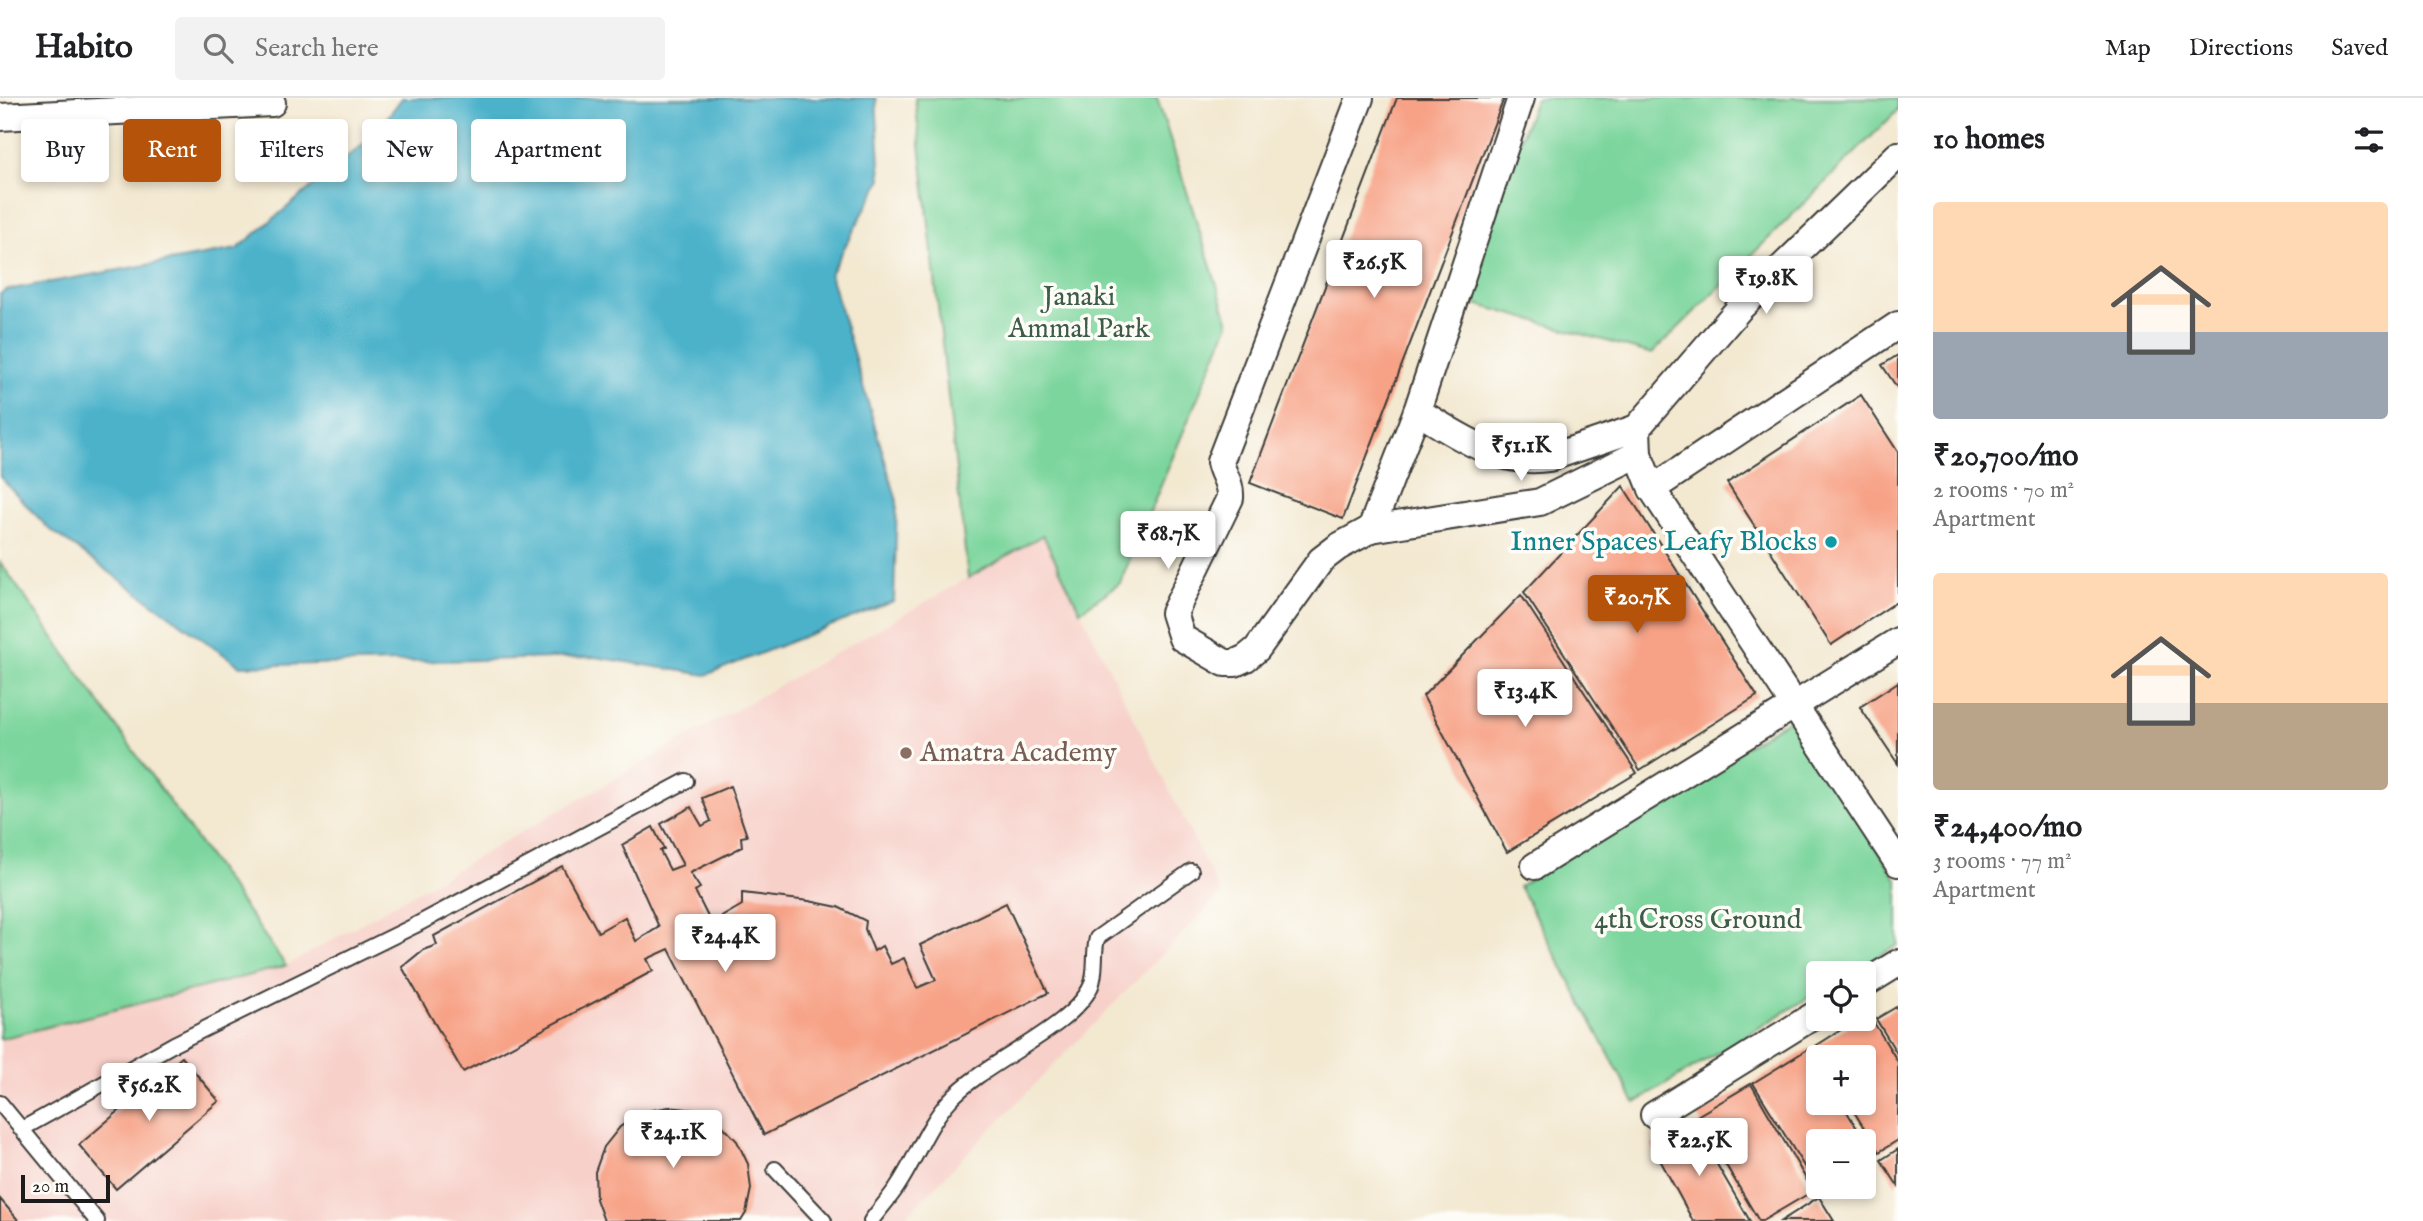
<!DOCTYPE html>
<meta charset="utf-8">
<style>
:root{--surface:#fff;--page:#f2f2f2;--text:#202124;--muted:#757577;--line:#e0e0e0;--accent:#b45309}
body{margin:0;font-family:"IM FELL English",serif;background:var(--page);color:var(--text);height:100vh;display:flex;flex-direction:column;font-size:26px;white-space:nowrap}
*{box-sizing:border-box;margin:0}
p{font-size:23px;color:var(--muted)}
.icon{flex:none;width:38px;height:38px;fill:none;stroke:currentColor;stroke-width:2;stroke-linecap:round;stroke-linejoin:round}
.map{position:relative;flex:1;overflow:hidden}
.side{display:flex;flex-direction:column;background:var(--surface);width:525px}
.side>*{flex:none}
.top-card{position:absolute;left:21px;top:21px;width:665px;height:63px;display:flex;gap:14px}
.fabs{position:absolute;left:1806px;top:863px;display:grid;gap:14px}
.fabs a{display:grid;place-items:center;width:70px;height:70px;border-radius:7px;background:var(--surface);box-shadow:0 4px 10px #0003;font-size:35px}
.scale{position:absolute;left:21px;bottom:18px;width:89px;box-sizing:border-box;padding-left:7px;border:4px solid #1c1c1c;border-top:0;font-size:19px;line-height:24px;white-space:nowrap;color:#1c1c1c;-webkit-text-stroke:5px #fdfcf7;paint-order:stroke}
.price{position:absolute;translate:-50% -60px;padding:0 16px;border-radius:7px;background:#fff;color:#222;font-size:23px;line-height:46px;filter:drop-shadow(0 2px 4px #0008)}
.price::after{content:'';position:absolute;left:50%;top:42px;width:21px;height:16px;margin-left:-10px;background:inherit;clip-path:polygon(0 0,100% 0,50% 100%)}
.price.on{background:var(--accent);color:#fff}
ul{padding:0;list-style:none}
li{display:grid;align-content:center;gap:14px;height:371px;padding:0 35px}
li span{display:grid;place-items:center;height:217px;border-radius:7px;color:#555}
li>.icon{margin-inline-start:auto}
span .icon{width:126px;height:126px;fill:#fffc;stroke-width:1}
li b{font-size:30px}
h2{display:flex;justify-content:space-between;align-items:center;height:84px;padding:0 35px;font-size:30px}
.chip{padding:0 24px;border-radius:7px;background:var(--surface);box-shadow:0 4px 10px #0003;font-size:24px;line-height:63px}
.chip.on{background:var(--accent);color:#fff}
header{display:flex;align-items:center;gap:42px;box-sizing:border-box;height:98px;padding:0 35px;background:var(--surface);border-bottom:2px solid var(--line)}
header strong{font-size:33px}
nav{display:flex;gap:38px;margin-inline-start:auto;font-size:24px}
.search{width:490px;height:63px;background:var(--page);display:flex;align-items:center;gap:18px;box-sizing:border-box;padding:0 24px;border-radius:7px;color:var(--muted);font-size:26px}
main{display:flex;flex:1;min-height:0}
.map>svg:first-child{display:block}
.built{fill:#f7d0c9}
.green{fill:#7bd59c;stroke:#4c785c;stroke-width:2}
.water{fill:#4bb2ca;stroke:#346773;stroke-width:2}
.building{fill:#f7a286}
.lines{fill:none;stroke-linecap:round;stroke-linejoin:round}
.lane-casing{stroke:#3c3b37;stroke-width:18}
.street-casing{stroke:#3c3b37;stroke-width:30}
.lane{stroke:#fff;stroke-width:14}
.street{stroke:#fff;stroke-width:26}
.culture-dot{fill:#0f9aa8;stroke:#fdfcf7;stroke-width:2.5}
.education-dot{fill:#8d6e63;stroke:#fdfcf7;stroke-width:2.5}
.labels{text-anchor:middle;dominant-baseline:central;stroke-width:7;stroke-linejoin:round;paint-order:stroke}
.park-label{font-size:28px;fill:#3d5d49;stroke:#fdfcf7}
.culture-label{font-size:28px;fill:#0d838f;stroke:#fdfcf7;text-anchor:end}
.education-label{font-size:28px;fill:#785e54;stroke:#fdfcf7;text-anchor:start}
</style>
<header>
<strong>Habito</strong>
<div class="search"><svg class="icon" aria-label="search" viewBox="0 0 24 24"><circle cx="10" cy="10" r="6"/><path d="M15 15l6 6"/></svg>Search here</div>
<nav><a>Map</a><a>Directions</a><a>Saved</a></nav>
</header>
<main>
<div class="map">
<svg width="1898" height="1123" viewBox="0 0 1898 1123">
<rect width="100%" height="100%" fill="#fdfcf7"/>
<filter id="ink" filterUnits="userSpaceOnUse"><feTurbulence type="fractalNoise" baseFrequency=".0143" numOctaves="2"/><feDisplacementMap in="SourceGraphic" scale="14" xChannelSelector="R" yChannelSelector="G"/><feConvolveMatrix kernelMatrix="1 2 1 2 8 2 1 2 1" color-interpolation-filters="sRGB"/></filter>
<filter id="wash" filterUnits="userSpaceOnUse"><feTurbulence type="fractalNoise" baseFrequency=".00686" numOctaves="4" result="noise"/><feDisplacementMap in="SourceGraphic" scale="28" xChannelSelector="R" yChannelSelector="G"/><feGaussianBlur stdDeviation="1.57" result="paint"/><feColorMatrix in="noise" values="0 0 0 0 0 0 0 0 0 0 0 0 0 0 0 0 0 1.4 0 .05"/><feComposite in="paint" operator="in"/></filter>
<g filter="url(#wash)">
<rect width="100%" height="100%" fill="#f3e8d0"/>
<path class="built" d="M1043 437 1221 796 901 1123H0V941L286 868Z"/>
<g class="green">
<path d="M915 0H1157L1229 225 1120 485 1080 513 1043 437 968 480Z"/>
<path d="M1536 0H1898V12L1652 256 1458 201Z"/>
<path d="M0 464 286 868 0 941Z"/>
<path d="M1793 619 1898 783V847L1851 875H1818V894L1635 1005 1519 788Z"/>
</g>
<path class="water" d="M402 0H876L881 82 830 176 897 403 894 503 706 577 595 559 240 568 48 430 0 379V196L6 192 237 151 374 37Z"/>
<g id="blocks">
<g class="building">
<path d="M1397 0H1504L1343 421 1250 385Z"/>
<path d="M1898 257V291L1882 267Z"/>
<path d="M1861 297 1898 354V503L1831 547 1727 385Z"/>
<path d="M1623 388 1757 598 1640 672 1524 494Z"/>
<path d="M1521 497 1637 675 1507 754 1423 598Z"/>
<path d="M1898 584V666L1860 609Z"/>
<path d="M730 688 747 738 741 739 742 749 690 775 700 790 695 793 711 825 742 807V795L809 803 838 809 866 823 865 831 874 853 882 848 891 866 904 860 917 890 936 882 920 847 1006 805 1048 895 764 1037 669 851 647 861 653 873 463 974 402 869 423 852 437 847 434 838 562 768 598 834 625 819 636 843 659 829 622 747 653 729 664 751 660 753 670 772 683 767 661 726 691 709 702 728 711 723 702 700Z"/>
<path d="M1898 908V957L1876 921Z"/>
<path d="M1868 915 1898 964V1042L1879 1054 1848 1004H1864V959H1820L1814 949 1860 920H1864Z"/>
<path d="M1808 951 1818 967V1004H1841L1873 1057 1864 1063V1043H1818V1091L1753 985Z"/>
<path d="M182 959 219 1003 116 1091 79 1047Z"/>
<path d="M1751 986 1813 1093 1762 1123H1759L1697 1018Z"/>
<path d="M669 1009 695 1012 719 1024 737 1043 748 1066 751 1091 746 1115 741 1123H604L596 1101 595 1074 604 1049 620 1029 643 1014Z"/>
<path d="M1694 1027 1750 1123H1693L1652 1047Z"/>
<path d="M1898 1051V1088L1881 1062Z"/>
<path d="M1819 1099 1834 1123H1781Z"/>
<path d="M0 1101 19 1123H0Z"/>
</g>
</g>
</g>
<g filter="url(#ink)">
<use href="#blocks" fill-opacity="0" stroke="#3c3b37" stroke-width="2"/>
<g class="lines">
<defs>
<g id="lane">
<path d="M0 1005 97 1123"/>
<path d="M22 1031 174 946 414 828 686 683"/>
<path d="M775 1071 824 1123"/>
<path d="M871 1123C879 1112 889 1101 897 1089 916 1061 927 1027 950 1002 985 963 1072 931 1091 888 1097 873 1093 856 1097 840L1191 773"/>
</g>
<g id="street">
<path d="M1360 0 1220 364C1223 378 1231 384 1230 400L1174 515 1182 540 1225 565H1235L1246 560 1257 551 1321 462 1338 449 1371 431 1417 313 1521 0"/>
<path d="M0 19 272 5"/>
<path d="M1898 57 1739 211 1637 330 1638 356 1652 391 1898 765"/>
<path d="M1417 313C1458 337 1498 368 1549 360L1637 330"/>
<path d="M1652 391 1898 227"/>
<path d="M1371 431 1540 404 1638 356"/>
<path d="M1535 768 1898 543"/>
<path d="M1864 886 1898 865"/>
<path d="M1654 1017 1818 915"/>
</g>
</defs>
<use href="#lane" class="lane-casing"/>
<use href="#street" class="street-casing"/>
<use href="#lane" class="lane"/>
<use href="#street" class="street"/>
</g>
</g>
<circle class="culture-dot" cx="1831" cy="444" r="7"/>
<circle class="education-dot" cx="906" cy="655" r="7"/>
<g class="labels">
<g class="park-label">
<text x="1079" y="199">Janaki<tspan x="1079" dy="32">Ammal Park</tspan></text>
<text x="1698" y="822">4th Cross Ground</text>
</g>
<g class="culture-label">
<text x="1817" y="444">Inner Spaces Leafy Blocks</text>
</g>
<g class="education-label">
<text x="920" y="655">Amatra Academy</text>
</g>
</g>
</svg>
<div class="fabs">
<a><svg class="icon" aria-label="locate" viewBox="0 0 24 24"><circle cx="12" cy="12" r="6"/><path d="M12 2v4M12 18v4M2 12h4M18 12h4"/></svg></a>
<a>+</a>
<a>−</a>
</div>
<div class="scale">20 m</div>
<b class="price" style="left:1374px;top:202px">₹26.5K</b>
<b class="price" style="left:1766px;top:218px">₹19.8K</b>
<b class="price" style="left:1521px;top:385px">₹51.1K</b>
<b class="price" style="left:1168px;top:473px">₹68.7K</b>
<b class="price on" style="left:1637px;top:537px">₹20.7K</b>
<b class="price" style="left:1525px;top:631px">₹13.4K</b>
<b class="price" style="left:725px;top:876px">₹24.4K</b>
<b class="price" style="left:149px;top:1025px">₹56.2K</b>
<b class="price" style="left:673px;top:1072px">₹24.1K</b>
<b class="price" style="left:1699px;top:1080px">₹22.5K</b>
<div class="top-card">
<a class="chip">Buy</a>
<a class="chip on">Rent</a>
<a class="chip">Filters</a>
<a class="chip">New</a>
<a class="chip">Apartment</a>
</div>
</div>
<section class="side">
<h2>10 homes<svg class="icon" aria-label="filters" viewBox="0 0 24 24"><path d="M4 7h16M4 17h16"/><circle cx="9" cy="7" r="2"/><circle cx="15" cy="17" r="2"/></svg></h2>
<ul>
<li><span style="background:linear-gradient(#ffd9b3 60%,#9aa5b1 0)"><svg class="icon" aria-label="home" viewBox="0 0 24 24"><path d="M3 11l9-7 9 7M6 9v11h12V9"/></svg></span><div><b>₹20,700/mo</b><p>2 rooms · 70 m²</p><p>Apartment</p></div></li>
<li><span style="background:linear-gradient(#ffd9b3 60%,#b9a48a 0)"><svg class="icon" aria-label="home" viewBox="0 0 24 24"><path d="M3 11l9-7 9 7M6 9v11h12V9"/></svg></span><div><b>₹24,400/mo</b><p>3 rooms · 77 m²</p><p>Apartment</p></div></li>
</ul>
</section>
</main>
